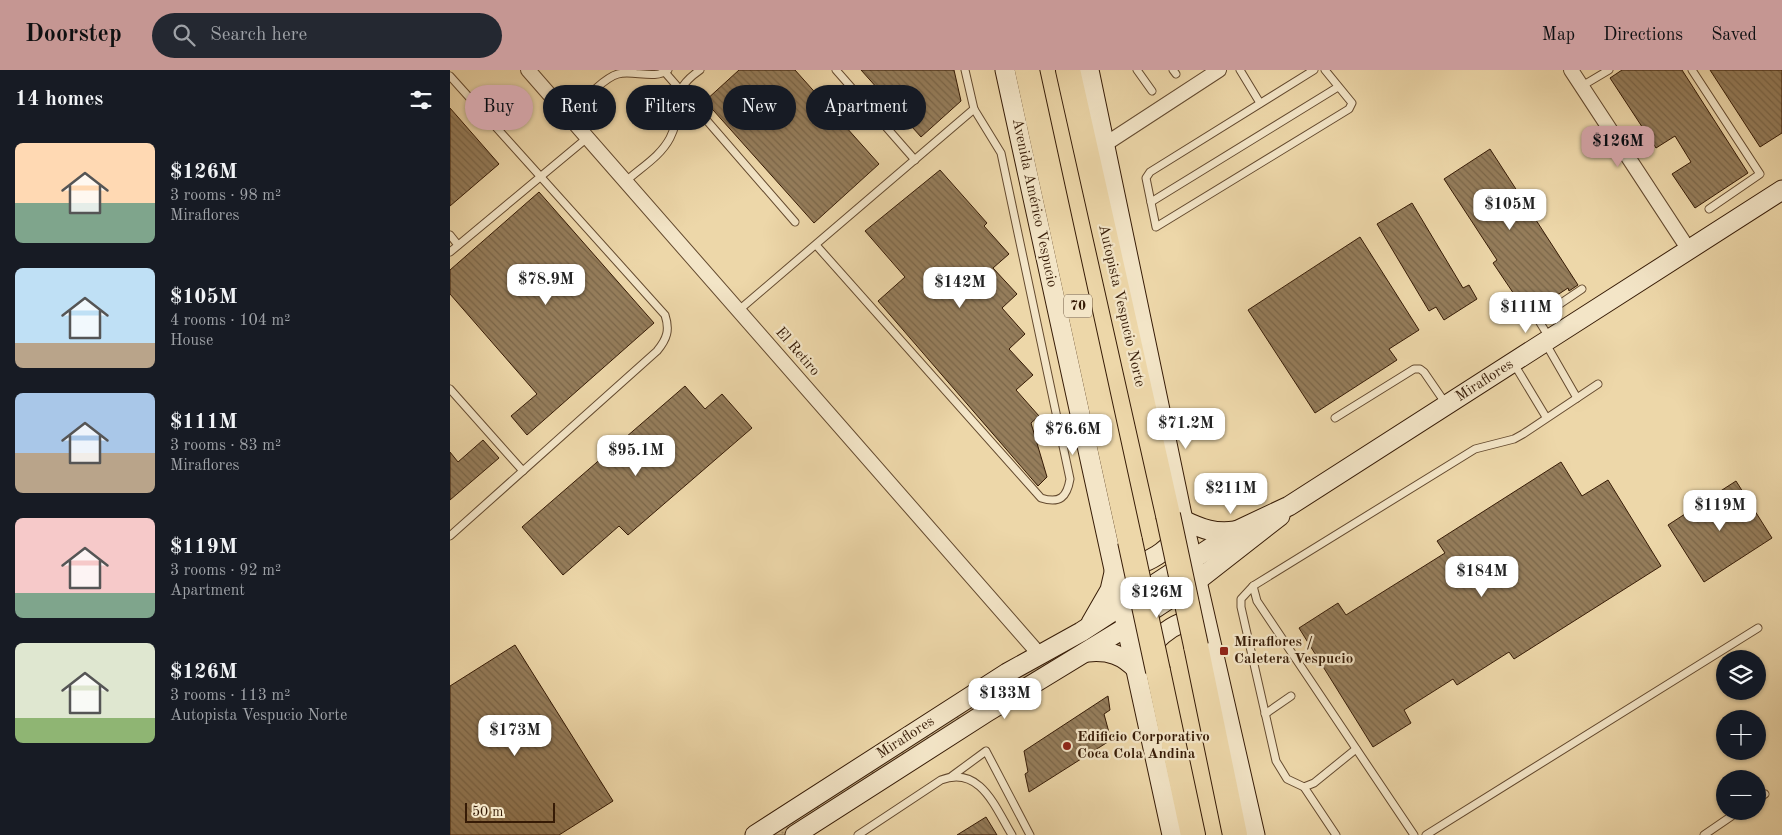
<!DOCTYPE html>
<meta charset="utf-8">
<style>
:root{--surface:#171b24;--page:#242831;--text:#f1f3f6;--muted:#9ea1a6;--accent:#c59692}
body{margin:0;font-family:"Old Standard TT",serif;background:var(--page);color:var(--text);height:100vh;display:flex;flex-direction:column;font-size:19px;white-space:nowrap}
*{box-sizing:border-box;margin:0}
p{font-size:16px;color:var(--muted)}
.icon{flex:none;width:28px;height:28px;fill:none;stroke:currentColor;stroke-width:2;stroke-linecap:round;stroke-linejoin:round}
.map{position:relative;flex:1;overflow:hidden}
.side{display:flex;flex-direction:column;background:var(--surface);width:450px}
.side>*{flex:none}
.guide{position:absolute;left:15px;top:15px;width:475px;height:45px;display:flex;gap:10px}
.tools{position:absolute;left:1266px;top:580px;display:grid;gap:10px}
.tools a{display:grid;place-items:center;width:50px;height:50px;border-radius:50%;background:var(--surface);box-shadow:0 1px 4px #0004;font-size:25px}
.scale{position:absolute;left:15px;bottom:12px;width:90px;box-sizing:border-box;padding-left:5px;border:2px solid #361b06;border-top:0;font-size:14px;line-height:18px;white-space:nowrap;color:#361b06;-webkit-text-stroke:4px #f3e5c7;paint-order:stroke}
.price{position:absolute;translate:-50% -42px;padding:0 11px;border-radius:10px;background:#fff;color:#222;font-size:16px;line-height:32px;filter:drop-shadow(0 1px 2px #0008)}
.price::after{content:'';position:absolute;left:50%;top:30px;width:15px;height:11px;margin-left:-8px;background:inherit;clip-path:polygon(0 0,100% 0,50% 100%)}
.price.current{background:var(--accent);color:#111}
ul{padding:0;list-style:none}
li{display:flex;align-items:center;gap:15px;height:125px;padding:0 15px}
li span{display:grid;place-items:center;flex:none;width:140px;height:100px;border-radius:8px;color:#555}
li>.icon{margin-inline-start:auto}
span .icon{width:60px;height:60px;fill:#fffc;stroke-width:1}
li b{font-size:21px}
h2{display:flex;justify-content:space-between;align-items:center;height:60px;padding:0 15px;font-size:21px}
.chip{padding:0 18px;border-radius:22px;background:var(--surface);box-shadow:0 1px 4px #0004;font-size:18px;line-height:45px}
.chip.current{background:var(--accent);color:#111}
header{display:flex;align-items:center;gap:30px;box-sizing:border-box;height:70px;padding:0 25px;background:var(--accent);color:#111}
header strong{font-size:24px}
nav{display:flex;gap:28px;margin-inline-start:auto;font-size:18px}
.search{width:350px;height:45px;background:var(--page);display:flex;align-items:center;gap:12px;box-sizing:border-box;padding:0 18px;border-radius:28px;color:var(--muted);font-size:19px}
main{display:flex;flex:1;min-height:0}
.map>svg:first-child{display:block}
.grass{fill:url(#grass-dots);stroke:#82694a}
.building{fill:url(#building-back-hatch);stroke:#361b06}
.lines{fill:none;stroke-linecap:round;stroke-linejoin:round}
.lane-casing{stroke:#644a2f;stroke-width:9}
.street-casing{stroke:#644a2f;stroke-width:16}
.secondary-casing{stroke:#361b06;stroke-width:21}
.highway-casing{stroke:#361b06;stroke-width:26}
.lane{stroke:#f3e5c7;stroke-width:7}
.street{stroke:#f3e5c7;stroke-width:14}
.secondary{stroke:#f3e5c7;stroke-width:19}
.highway{stroke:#edd7a9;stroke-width:24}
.highway-bridge-casing{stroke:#361b06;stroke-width:26;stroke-linecap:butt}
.highway-bridge{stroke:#edd7a9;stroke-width:24}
.poi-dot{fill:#8f2418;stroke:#f3e5c7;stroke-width:2}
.labels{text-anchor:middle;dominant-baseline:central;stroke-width:4.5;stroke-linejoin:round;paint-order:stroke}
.shield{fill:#f3e5c7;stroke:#6f5840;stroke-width:1}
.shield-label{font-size:14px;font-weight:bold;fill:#361b06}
.street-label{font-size:15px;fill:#361b06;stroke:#f3e5c7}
.poi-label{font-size:15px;font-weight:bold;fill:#361b06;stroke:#f3e5c7;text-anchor:start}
</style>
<header>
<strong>Doorstep</strong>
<div class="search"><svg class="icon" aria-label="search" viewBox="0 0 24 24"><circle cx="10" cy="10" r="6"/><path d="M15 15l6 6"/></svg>Search here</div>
<nav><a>Map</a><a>Directions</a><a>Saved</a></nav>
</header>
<main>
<section class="side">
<h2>14 homes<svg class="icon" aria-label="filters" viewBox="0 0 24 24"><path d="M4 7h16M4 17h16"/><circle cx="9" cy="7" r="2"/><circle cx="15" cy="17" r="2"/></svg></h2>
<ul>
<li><span style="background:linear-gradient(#ffd9b3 60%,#7fa58c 0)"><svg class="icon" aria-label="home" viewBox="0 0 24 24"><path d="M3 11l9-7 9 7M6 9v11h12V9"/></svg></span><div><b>$126M</b><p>3 rooms · 98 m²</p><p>Miraflores</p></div></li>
<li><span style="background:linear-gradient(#bfe0f5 75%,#b9a48a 0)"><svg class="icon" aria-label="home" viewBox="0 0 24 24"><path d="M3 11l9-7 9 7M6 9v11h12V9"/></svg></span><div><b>$105M</b><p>4 rooms · 104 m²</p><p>House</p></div></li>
<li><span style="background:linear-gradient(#a9c7e8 60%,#b9a48a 0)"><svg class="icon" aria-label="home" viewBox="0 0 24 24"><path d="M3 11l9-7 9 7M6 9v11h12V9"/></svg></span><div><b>$111M</b><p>3 rooms · 83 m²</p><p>Miraflores</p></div></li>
<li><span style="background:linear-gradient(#f6c9c9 75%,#7fa58c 0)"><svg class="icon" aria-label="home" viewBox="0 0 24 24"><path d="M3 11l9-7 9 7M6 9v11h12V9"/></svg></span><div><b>$119M</b><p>3 rooms · 92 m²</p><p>Apartment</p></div></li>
<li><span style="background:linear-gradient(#dfe7d0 75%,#8fb573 0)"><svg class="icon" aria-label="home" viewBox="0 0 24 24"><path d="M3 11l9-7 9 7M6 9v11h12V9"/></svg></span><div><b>$126M</b><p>3 rooms · 113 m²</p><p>Autopista Vespucio Norte</p></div></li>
</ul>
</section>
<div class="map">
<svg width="1332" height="765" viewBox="0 0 1332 765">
<defs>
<pattern id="grass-dots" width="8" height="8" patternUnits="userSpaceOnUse" patternTransform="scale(1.25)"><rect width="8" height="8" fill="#ceb78d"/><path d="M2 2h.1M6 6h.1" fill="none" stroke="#a89471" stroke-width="1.8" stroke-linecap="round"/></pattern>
<pattern id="building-back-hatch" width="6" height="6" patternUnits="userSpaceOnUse" patternTransform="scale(1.25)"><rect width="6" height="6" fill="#957d5b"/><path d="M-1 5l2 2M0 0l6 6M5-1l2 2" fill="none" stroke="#7a6649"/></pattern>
</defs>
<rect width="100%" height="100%" fill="#edd7a9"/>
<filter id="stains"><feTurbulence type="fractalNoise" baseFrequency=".004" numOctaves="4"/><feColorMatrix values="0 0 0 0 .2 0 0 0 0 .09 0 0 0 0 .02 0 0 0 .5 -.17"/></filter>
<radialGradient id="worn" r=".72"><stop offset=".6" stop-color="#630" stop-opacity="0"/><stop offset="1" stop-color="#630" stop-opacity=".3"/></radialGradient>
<path class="grass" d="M667 543 670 555 341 765H318Z"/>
<g class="building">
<path d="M289 0H345L429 94 364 153 255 31Z"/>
<path d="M411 0H504L511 31 471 67Z"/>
<path d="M1172 0H1232L1298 103 1245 138 1222 104 1241 92 1225 66 1206 78 1160 8Z"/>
<path d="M1260 0H1332V63L1310 77Z"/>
<path d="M0 38 49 94 0 136Z"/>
<path d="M1040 79 1128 215 1119 221 1118 218 1089 237 1079 223 1068 230 1043 193 1047 190 994 109Z"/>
<path d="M490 100 537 153 534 156 559 184 543 198 567 224 552 238 575 264 559 279 583 305 566 320 589 346 581 353 597 407 588 416 428 231 455 207 415 161Z"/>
<path d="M89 122 204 253 77 365 61 346 87 324 0 224V200Z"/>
<path d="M962 133 1013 218 1019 215 1027 229 994 250 986 237 979 241 927 154Z"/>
<path d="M910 167 969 260 939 279 947 290 865 343 798 240Z"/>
<path d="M235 316 255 339 272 324 302 358 178 465 169 456 113 505 72 457Z"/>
<path d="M33 370 49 388 0 430V382L8 392Z"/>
<path d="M1111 392 1132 426 1158 410 1211 496 1064 589 1059 582 1007 615 1003 609 954 640 961 653 923 677 849 558 888 533 896 545 995 483 987 471Z"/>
<path d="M1286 411 1322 468 1254 512 1218 455Z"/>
<path d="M65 575 163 731 109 765H0V616Z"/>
<path d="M658 626 660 640 654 644 661 670 579 722 575 704 578 702 574 681Z"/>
<path d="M536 747 547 765H507Z"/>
</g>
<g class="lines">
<defs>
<g id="lane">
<path d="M213 0 345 152"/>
<path d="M386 0 465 90"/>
<path d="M687 0 702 21"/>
<path d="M723 0 726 4"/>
<path d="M790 0 810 33"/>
<path d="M864 0 700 102 696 108 706 157 899 39 902 33 875 0"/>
<path d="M1242 0 1310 104 1259 139"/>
<path d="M0 6 215 245C220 260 217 269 207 281L0 466"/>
<path d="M1132 16 1159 0"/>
<path d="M118 46C130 34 153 8 168 4 183 0 205 10 218 0"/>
<path d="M175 112C190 98 210 87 220 68 235 39 214 25 250 0"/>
<path d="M701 132 888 17"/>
<path d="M0 165 8 175"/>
<path d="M366 175 591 428C610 434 617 427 620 409L551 83 524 39 515 0"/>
<path d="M0 182 137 68"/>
<path d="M289 240 524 39"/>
<path d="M1100 269 1089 251V248L1132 219"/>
<path d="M1096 274 1127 328"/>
<path d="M1064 294 1096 347"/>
<path d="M0 319 73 401"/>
<path d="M885 348 964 299H970L974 302 996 334"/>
<path d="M803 516 791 529V537L826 691 837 709 854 717 886 765"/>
<path d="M815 644 841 626"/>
<path d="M502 706 536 681 580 765"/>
<path d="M854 717 864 713 906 679"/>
<path d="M1308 729 1315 724"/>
<path d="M408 765 491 710C530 695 545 737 562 765"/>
<path d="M964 765 807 531 803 516 1025 379 1064 369 1073 364 1148 314"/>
<path d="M976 765 1308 558"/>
<path d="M1254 765 1289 741"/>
</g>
<g id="street">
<path d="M78 0 590 585"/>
<path d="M1121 0 1239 180"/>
<path d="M654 75 769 0"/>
</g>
<g id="secondary">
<path d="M555 0 722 765"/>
<path d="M639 0 733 450 805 765"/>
<path d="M641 553 660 520 665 498C693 498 727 480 733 450 752 459 765 464 785 461"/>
<path d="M638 582C659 580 673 585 687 600 697 575 723 547 753 550"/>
<path d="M305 765 557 603 631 562 788 460 839 436 1332 120"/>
<path d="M345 765 537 642 678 556 748 510 830 446"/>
</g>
<g id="highway">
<path d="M577 0 680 471"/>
<path d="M618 0 718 445"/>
<path d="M746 576 785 765"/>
<path d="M708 601 743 765"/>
</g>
</defs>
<use href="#lane" class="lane-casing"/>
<use href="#street" class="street-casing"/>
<use href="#secondary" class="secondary-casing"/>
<use href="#highway" class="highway-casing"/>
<use href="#lane" class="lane"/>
<use href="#street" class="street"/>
<use href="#secondary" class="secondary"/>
<use href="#highway" class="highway"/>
<defs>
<g id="highway-bridge">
<path d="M718 445 746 576"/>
<path d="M680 471 708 601"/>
</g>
</defs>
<use href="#highway-bridge" class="highway-bridge-casing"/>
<use href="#highway-bridge" class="highway-bridge"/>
</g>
<g class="poi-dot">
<rect x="769" y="576" width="10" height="10" rx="2.5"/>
<circle cx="617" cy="676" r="5"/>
</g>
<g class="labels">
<rect class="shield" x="614" y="224.5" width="28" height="23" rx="4"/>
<g class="shield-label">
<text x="628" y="236">70</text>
</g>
<g class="street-label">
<text transform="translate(584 133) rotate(78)">Avenida Américo Vespucio</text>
<text transform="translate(671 236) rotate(77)">Autopista Vespucio Norte</text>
<text transform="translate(347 282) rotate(49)">El Retiro</text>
<text transform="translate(1035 311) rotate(-33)">Miraflores</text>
<text transform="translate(456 668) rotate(-33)">Miraflores</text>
</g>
<g class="poi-label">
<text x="784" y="572">Miraflores /<tspan x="784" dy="17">Caletera Vespucio</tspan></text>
<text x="627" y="667">Edificio Corporativo<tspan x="627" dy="17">Coca Cola Andina</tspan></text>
</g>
</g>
<rect width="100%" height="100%" filter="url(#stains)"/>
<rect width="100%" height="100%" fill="url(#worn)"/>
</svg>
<div class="tools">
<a><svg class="icon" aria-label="layers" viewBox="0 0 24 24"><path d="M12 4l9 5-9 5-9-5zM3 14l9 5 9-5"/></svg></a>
<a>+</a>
<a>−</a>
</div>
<div class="scale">50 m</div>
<b class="price current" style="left:1168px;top:98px">$126M</b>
<b class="price" style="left:1060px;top:161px">$105M</b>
<b class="price" style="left:96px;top:236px">$78.9M</b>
<b class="price" style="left:510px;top:239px">$142M</b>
<b class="price" style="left:1076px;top:264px">$111M</b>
<b class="price" style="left:736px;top:380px">$71.2M</b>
<b class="price" style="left:623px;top:386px">$76.6M</b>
<b class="price" style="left:186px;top:407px">$95.1M</b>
<b class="price" style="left:781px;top:445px">$211M</b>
<b class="price" style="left:1270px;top:462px">$119M</b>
<b class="price" style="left:1032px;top:528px">$184M</b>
<b class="price" style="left:707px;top:549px">$126M</b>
<b class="price" style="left:555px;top:650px">$133M</b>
<b class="price" style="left:65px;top:687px">$173M</b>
<div class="guide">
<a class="chip current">Buy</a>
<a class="chip">Rent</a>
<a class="chip">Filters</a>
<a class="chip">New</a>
<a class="chip">Apartment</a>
</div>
</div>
</main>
